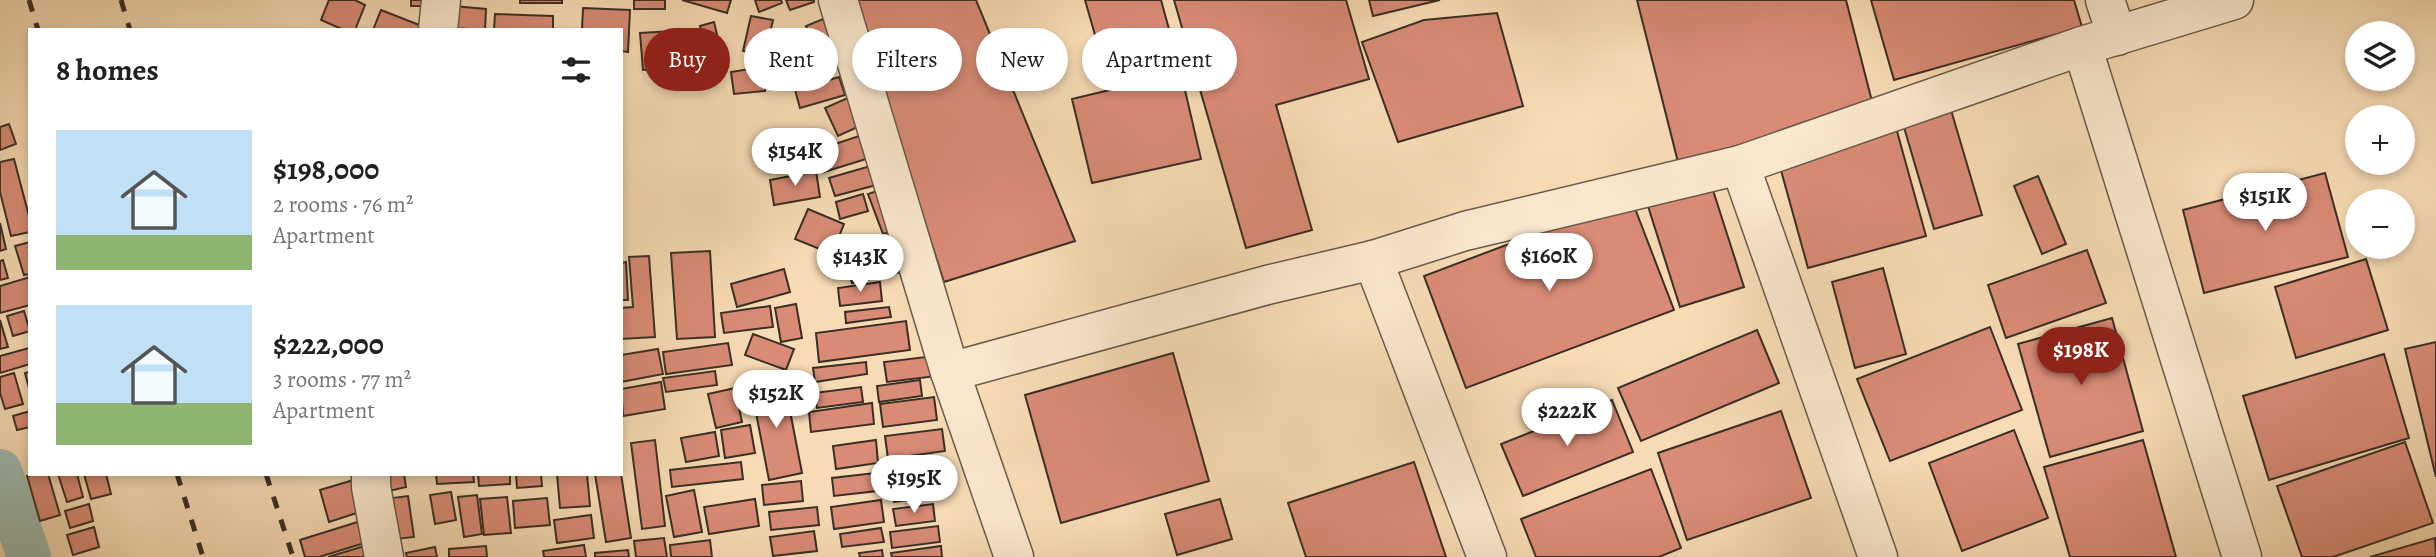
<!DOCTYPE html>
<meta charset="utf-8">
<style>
:root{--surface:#fff;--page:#f2f2f2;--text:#202124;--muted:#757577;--accent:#8f2418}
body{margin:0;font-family:Alegreya,serif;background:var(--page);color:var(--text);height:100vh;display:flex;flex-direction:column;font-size:26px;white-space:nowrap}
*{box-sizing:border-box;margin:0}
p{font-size:23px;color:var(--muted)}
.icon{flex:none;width:38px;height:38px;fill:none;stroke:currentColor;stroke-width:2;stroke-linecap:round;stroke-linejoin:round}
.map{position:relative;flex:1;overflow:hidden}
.panel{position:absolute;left:28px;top:28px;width:595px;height:448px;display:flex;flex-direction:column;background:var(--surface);border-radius:0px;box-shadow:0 4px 10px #0003}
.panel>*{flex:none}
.top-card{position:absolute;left:644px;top:28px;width:665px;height:63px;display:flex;gap:14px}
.fabs{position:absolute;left:2345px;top:21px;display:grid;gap:14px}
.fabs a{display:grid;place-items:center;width:70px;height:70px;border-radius:50%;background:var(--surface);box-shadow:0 4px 10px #0003;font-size:35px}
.price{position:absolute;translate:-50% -60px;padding:0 16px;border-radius:24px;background:#fff;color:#222;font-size:23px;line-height:46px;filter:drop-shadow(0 2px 4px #0008)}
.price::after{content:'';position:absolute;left:50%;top:42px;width:21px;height:16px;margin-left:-10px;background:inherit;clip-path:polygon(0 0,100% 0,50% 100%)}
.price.active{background:var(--accent);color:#fff}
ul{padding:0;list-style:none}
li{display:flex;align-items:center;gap:21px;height:175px;padding:0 28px}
li span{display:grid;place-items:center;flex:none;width:196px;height:140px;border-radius:0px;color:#555}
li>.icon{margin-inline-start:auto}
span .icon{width:84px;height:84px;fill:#fffc;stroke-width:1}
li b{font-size:30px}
h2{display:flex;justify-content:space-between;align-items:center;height:84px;padding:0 28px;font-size:30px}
.tag{padding:0 24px;border-radius:32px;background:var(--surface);box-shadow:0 4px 10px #0003;font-size:24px;line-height:63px}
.tag.active{background:var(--accent);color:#fff}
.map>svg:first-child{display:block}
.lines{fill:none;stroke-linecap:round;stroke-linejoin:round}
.canal{stroke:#9dbbb1;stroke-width:44}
.building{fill:#d98b76;stroke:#3a2f24;stroke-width:2}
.minor-casing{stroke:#695a48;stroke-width:41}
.minor{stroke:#fae8ce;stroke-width:38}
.rail{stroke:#3a2f24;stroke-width:5;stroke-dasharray:12 12;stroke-linecap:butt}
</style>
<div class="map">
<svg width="2436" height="557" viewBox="0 0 2436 557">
<rect width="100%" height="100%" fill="#f7dbb4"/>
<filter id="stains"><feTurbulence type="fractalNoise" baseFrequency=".00286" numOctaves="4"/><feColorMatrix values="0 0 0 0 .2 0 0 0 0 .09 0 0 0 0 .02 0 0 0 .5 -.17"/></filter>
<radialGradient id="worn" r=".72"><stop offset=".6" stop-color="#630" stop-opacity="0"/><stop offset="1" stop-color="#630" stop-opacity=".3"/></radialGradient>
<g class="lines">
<path class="canal" d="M0 471 29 557"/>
</g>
<g class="building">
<path d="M329 0H355L365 5 355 30H344L321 20Z"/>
<rect x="411" y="0" width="23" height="6"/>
<rect x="520" y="0" width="42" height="3"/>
<rect x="634" y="0" width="31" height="9"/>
<path d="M682 0H731L727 13Z"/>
<path d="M755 0H781L782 3 759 12Z"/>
<path d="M786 0H814V2L790 10Z"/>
<path d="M853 0H976L1075 241 944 282Z"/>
<path d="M1085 0H1161L1175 51 1105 70Z"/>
<path d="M1174 0H1346L1369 79 1276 105 1312 230 1246 248Z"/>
<path d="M1369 0H1440L1373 16Z"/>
<path d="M1637 0H1846L1875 113 1678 162Z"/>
<path d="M1871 0H2074L2082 27 1894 80Z"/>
<path d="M453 6 486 9 485 30 451 28Z"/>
<path d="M583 8 630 10 628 52 621 51V30H582Z"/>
<path d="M381 10 432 30H373Z"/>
<path d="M1497 13 1523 106 1398 142 1362 42 1424 20Z"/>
<path d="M495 14 553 16V30H494Z"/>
<path d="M751 16 773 20 765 55 743 51Z"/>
<path d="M823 19 834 46 817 53 806 26Z"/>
<path d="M714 22 721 52 706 55 700 26Z"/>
<path d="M673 31 676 68 643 70 640 33Z"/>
<path d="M822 54 827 71 787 84 782 66Z"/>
<path d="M718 59 719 79 686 81 685 61Z"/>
<path d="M762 67 765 91 734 94 731 72Z"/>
<path d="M1181 73 1201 159 1092 183 1072 99Z"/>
<path d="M839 77 845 95 800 108 795 90Z"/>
<path d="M850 97 862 125 838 136 825 108Z"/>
<path d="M1951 110 1982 215 1934 229 1903 124Z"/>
<path d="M9 124 16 144 0 150V127Z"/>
<path d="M1895 124 1926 236 1808 268 1777 156Z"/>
<path d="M859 136 866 159 824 172 817 150Z"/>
<path d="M772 139 802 151 794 172 764 160Z"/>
<path d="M14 159 30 220V232L11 236 0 192V162Z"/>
<path d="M874 165 880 184 835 196 829 178Z"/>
<path d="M816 171 820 197 774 205 770 180Z"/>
<path d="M2325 173 2348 257 2204 293 2183 210Z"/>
<path d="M2038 176 2066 244 2042 254 2014 186Z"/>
<path d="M1711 184 1744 287 1680 307 1647 203Z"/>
<path d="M883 189 898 229 883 234 868 194Z"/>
<path d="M863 194 868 211 840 219 836 202Z"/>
<path d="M1631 198 1674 310 1466 388 1424 276Z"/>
<path d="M808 209 844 224 832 254 795 239Z"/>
<path d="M0 223 6 249 0 251Z"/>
<path d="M30 242V274L24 275 15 246Z"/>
<path d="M899 243 906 271 852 283 845 256Z"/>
<path d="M2087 250 2106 303 2006 338 1988 285Z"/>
<path d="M710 251 715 337 677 339 671 253Z"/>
<path d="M649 256 655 337 621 339V308L633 307 629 257Z"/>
<path d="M2366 259 2388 330 2296 358 2275 287Z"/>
<path d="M3 260 8 278 0 280V261Z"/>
<path d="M626 262 628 300H621V263Z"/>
<path d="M1883 268 1906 354 1855 368 1832 282Z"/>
<path d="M784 269 790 292 737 307 731 284Z"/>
<path d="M30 277V305L0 313V286Z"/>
<path d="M880 282 882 301 840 306 838 288Z"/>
<path d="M796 304 802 338 781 342 775 308Z"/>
<path d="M770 306 773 327 724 333 721 313Z"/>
<path d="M889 307 891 317 846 323 845 312Z"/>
<path d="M24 311 30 331 13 336 7 316Z"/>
<path d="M2112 318 2143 431 2050 457 2018 344Z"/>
<path d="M0 320 8 347 0 349Z"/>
<path d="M906 321 910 350 819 362 816 333Z"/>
<path d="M1990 327 2022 410 1890 461 1857 379Z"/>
<path d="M1757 330 1779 383 1641 441 1618 388Z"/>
<path d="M753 334 794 349 786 370 745 355Z"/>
<path d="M2436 342V477L2405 349Z"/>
<path d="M728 343 732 365 666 374 663 352Z"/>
<path d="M29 348 30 364 0 373V356Z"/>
<path d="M658 349 663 374 621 382V355Z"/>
<path d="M1173 353 1209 481 1061 523 1025 395Z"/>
<path d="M2384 354 2409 438 2269 480 2243 396Z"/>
<path d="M934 356 937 376 887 382 884 362Z"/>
<path d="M866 362 867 374 815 382 813 368Z"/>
<path d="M715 371 717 385 666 392 663 378Z"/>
<path d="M30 372V392L25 373Z"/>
<path d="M14 373 23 404 5 409 0 393V377Z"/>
<path d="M784 380 802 473 769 480 751 387Z"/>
<path d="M920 380 922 396 879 402 877 386Z"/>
<path d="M661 382 665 409 623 416 621 389Z"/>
<path d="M861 387 863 402 817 408 814 393Z"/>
<path d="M735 388 742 422 716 428 708 394Z"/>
<path d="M934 397 937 420 883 427 880 404Z"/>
<path d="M1612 400 1633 452 1523 496 1501 444Z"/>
<path d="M872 403 874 424 811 432 809 412Z"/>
<path d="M30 411V427L17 430 13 416Z"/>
<path d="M1781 411 1811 498 1687 540 1658 453Z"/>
<path d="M750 425 755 453 725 458 721 430Z"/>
<path d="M942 429 945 451 888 459 885 436Z"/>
<path d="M2014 430 2048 518 1962 551 1929 463Z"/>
<path d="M715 432 719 456 686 462 681 438Z"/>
<path d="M655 440 665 526 642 529 631 443Z"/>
<path d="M876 440 878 463 836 469 833 446Z"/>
<path d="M2143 440 2176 557H2070L2044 467Z"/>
<path d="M2405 442 2433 523 2333 557H2302L2277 486Z"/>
<path d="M934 460 936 471 890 477 889 466Z"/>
<path d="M741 462 743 479 672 487 670 470Z"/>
<path d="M1414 462 1446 557H1306L1288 503Z"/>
<path d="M1651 469 1681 548 1659 557H1536L1521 519Z"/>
<path d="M875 473 877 491 834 496 832 478Z"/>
<path d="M35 474H48L60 515 40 521 27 476Z"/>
<path d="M58 474H77L83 497 67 502Z"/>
<path d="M84 474H106L111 494 91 499Z"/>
<path d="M381 474H404L406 487 385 492Z"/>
<path d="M436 474H473L474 482 437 484Z"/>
<path d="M478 474H510V484L479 486Z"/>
<path d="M516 474H541L542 486 517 488Z"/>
<path d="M557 474H587L590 506 560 508Z"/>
<path d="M595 474H621L631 538 606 542Z"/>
<path d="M930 477 933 497 894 502 891 482Z"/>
<path d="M360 478 369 509 329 522 320 490Z"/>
<path d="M801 481 803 501 764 505 762 485Z"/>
<path d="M694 490 702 532 674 537 666 496Z"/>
<path d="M451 492 456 520 435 524 430 495Z"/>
<path d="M477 495 482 534 464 537 458 497Z"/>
<path d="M408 496 414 537 380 541 376 500Z"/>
<path d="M507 497 511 533 484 535 480 499Z"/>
<path d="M547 498 550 525 515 528 513 501Z"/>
<path d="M755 499 759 526 709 534 704 507Z"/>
<path d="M1220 499 1232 539 1177 555 1165 514Z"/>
<path d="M881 500 884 522 834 529 831 507Z"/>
<path d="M89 504 93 521 70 528 65 511Z"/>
<path d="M933 504 935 521 896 526 893 509Z"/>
<path d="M817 507 819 525 771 530 769 512Z"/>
<path d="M591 515 594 538 557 543 554 520Z"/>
<path d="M367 519 374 540 319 557H305L300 540Z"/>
<path d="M938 526 940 542 892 548 890 532Z"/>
<path d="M94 527 99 547 73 555 67 535Z"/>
<path d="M881 528 884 542 842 547 840 534Z"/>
<path d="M814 531 817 551 773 556 770 537Z"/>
<path d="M664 538 667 557H636L634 541Z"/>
<path d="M2435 538 2436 557H2370Z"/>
<path d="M710 540 712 557H671L670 545Z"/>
<path d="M371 544 375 557H328Z"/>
<path d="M584 545 586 557H544L543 551Z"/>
<path d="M486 546 487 557H449V549Z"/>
<path d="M941 546 942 557H892L891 553Z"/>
<path d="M435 547 437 557H407L406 553Z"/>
<path d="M628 550 629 557H595V553Z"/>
<path d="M882 550 883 557H860L859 553Z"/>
</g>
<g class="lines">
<defs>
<g id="minor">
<path d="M838 0 950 372 1014 557"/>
<path d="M2105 0 2117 36"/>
<path d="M438 30 441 0"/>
<path d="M2082 46 2242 557"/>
<path d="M1740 165 1878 557"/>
<path d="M1373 260 1487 557"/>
<path d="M950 372 1267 285 1373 260 1465 231 1740 165 2082 46 2234 0"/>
<path d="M371 474V487L384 557"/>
</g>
</defs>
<use href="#minor" class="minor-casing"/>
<use href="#minor" class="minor"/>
<g class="rail">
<path d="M29 0 38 30"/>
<path d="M121 0 130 30"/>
<path d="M177 474 203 557"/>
<path d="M266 474 293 557"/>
</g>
</g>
<rect width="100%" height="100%" filter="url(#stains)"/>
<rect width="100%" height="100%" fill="url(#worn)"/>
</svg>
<div class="fabs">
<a><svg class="icon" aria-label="layers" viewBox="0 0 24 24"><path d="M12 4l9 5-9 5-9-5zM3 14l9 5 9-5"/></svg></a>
<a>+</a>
<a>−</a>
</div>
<b class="price" style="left:795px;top:188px">$154K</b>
<b class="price" style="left:2265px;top:233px">$151K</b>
<b class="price" style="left:1549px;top:293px">$160K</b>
<b class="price" style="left:860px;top:294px">$143K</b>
<b class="price active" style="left:2081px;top:387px">$198K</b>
<b class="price" style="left:776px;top:430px">$152K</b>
<b class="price" style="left:1567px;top:448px">$222K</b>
<b class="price" style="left:914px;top:515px">$195K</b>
<div class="top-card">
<a class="tag active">Buy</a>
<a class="tag">Rent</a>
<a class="tag">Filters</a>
<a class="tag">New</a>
<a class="tag">Apartment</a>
</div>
<section class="panel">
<h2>8 homes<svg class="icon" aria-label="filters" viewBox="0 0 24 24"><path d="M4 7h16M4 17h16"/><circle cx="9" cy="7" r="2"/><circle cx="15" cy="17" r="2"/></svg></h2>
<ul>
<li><span style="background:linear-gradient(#bfe0f5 75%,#8fb573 0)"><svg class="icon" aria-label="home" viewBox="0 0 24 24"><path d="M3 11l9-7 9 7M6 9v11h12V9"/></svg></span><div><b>$198,000</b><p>2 rooms · 76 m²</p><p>Apartment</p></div></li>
<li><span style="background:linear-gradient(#bfe0f5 70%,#8fb573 0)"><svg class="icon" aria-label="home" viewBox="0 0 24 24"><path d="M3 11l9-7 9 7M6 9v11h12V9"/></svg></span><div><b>$222,000</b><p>3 rooms · 77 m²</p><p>Apartment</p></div></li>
</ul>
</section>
</div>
